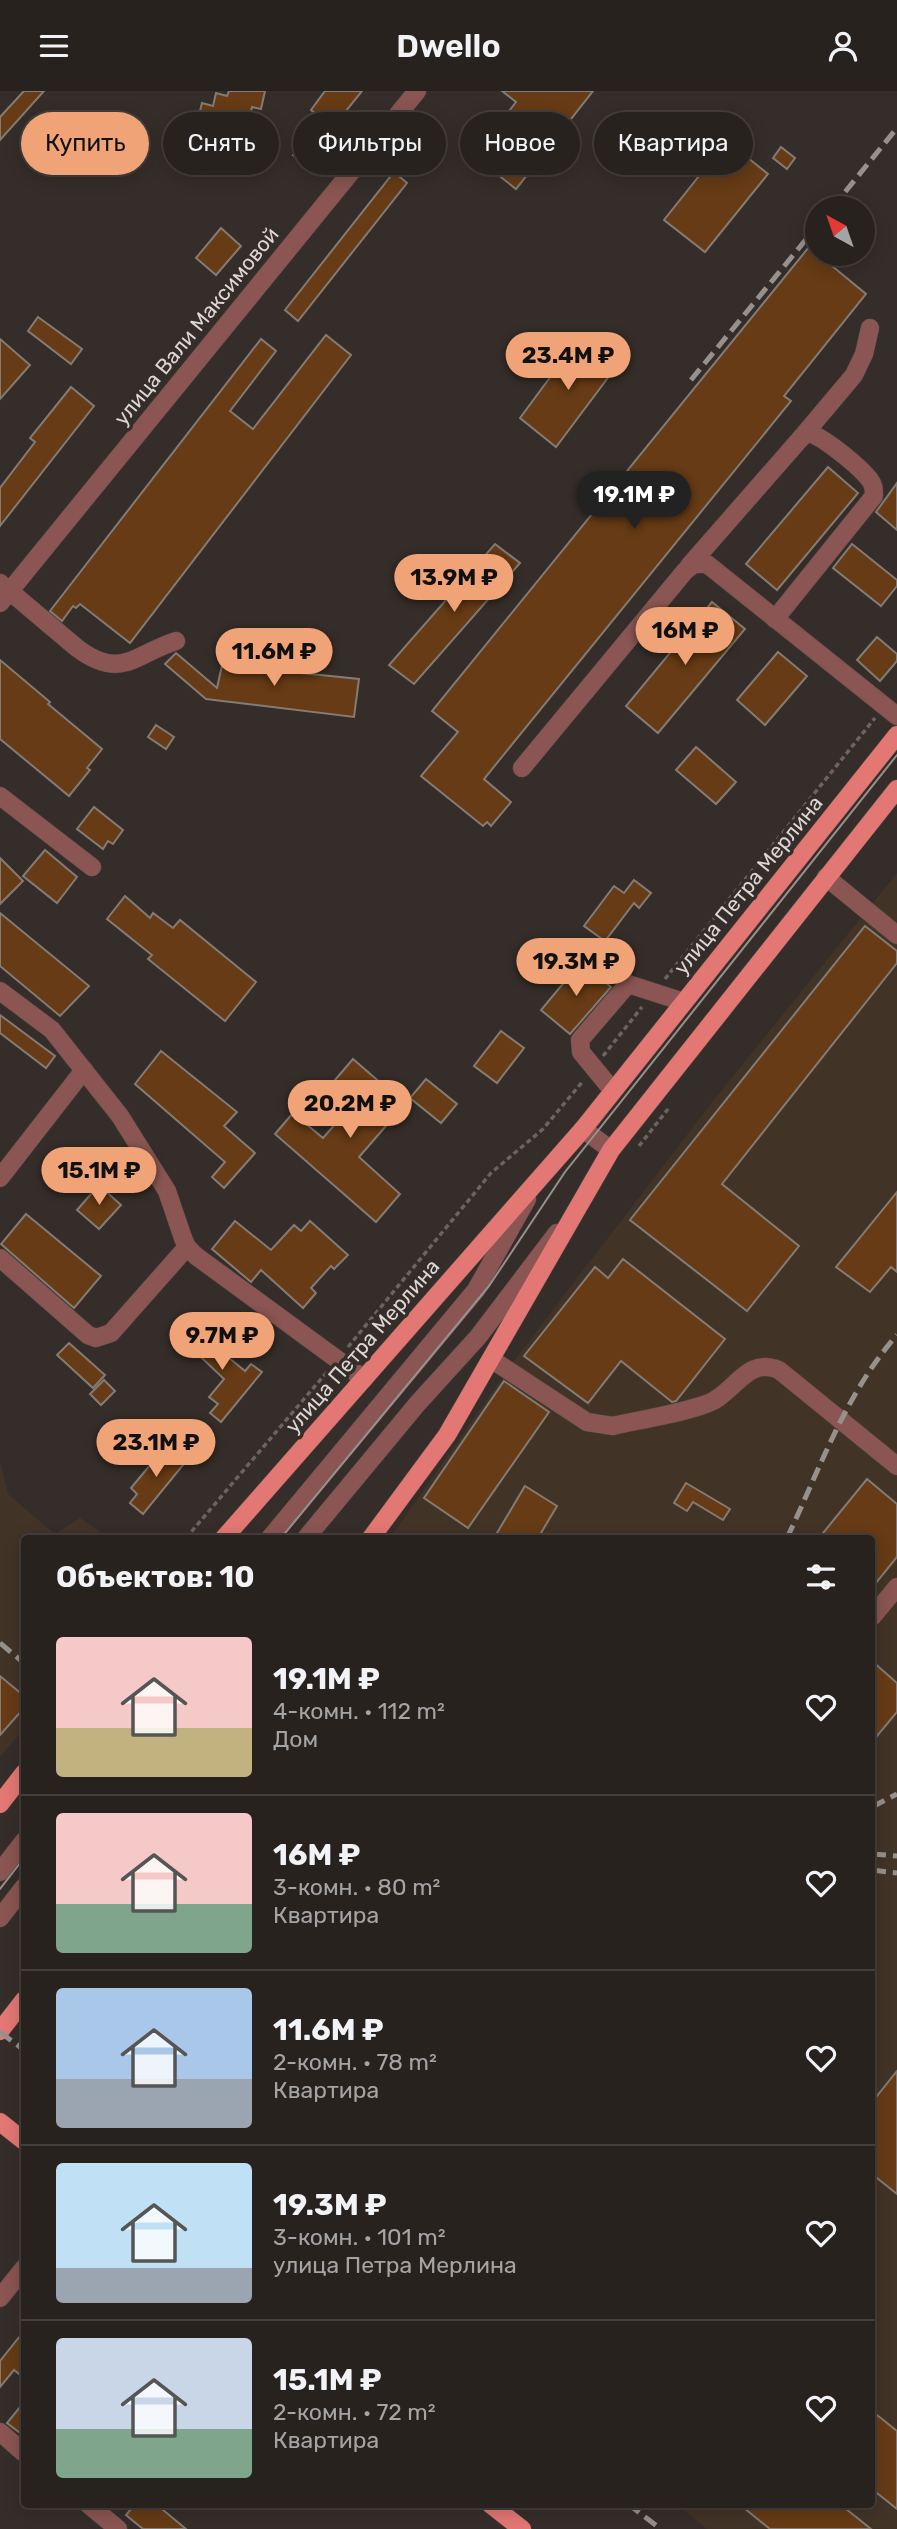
<!DOCTYPE html>
<html lang="ru">
<meta charset="utf-8">
<style>
:root{--surface:#28221f;--page:#302a28;--text:#f1f3f6;--muted:#a5a4a4;--line:#443f3d;--accent:#efa376}
body{margin:0;font-family:Rubik,sans-serif;background:var(--page);color:var(--text);height:100vh;display:flex;flex-direction:column;font-size:26px;white-space:nowrap}
*{box-sizing:border-box;margin:0}
p{font-size:23px;color:var(--muted)}
.icon{flex:none;width:38px;height:38px;fill:none;stroke:currentColor;stroke-width:2;stroke-linecap:round;stroke-linejoin:round}
.map{position:relative;flex:1;overflow:hidden}
.details{position:absolute;left:21px;top:1444px;width:854px;height:973px;display:flex;flex-direction:column;background:var(--surface);border-radius:7px;box-shadow:0 4px 18px #0003,0 0 0 2px var(--line)}
.details>*{flex:none}
.hud{position:absolute;left:21px;top:21px;width:856px;height:63px;display:flex;gap:14px}
.needle{width:46px;rotate:320deg}
.buttons{position:absolute;left:805px;top:105px;display:grid;gap:14px}
.buttons a{display:grid;place-items:center;width:70px;height:70px;border-radius:50%;background:var(--surface);box-shadow:0 4px 18px #0003,0 0 0 2px var(--line);font-size:35px}
.price{position:absolute;translate:-50% -60px;padding:0 16px;border-radius:24px;background:var(--accent);color:#111;font-size:23px;line-height:46px;filter:drop-shadow(0 2px 4px #0008)}
.price::after{content:'';position:absolute;left:50%;top:42px;width:21px;height:16px;margin-left:-10px;background:inherit;clip-path:polygon(0 0,100% 0,50% 100%)}
.price.active{background:#222;color:#fff}
ul{padding:0;list-style:none}
li{display:flex;align-items:center;gap:21px;height:175px;padding:0 35px}
li+li{border-top:2px solid var(--line)}
li span{display:grid;place-items:center;flex:none;width:196px;height:140px;border-radius:7px;color:#555}
li>.icon{margin-inline-start:auto}
span .icon{width:84px;height:84px;fill:#fffc;stroke-width:1}
li b{font-size:30px}
h2{display:flex;justify-content:space-between;align-items:center;height:84px;padding:0 35px;font-size:30px}
.pill{padding:0 24px;border-radius:32px;background:var(--surface);box-shadow:0 4px 18px #0003,0 0 0 2px var(--line);font-size:24px;line-height:63px}
.pill.active{background:var(--accent);color:#111}
header{display:flex;justify-content:space-between;align-items:center;height:91px;padding:0 35px;background:var(--surface);font-size:32px;font-weight:600}
.map>svg:first-child{display:block}
.industrial{fill:#423327}
.building{fill:#663b15;stroke:#847b75;stroke-width:2}
.lines{fill:none;stroke-linecap:round;stroke-linejoin:round}
.minor-casing{stroke:#504844;stroke-width:19}
.major-casing{stroke:#504844;stroke-width:19}
.path{stroke:#6b6460;stroke-width:3.5;stroke-dasharray:5 3.5;stroke-linecap:butt}
.minor{stroke:#8a5552;stroke-width:18}
.major{stroke:#e37773;stroke-width:18}
.tram{stroke:#97918e;stroke-width:2}
.rail{stroke:#97918e;stroke-width:5;stroke-dasharray:14 7;stroke-linecap:butt}
.labels{text-anchor:middle;dominant-baseline:central;stroke-width:7;stroke-linejoin:round;paint-order:stroke}
.street-label{font-size:21px;fill:#dcd7d4;stroke:#352d29}
</style>
<header><svg class="icon" aria-label="menu" viewBox="0 0 24 24"><path d="M4 6h16M4 12h16M4 18h16"/></svg>Dwello<svg class="icon" aria-label="person" viewBox="0 0 24 24"><circle cx="12" cy="8" r="4"/><path d="M4 21q1-7 8-7t8 7"/></svg></header>
<div class="map">
<svg width="897" height="2438" viewBox="0 0 897 2438">
<rect width="100%" height="100%" fill="#352d29"/>
<g class="industrial">
<path d="M897 782V2438H707L676 2413H872V1447H390L519 1263 709 1015Z"/>
<path d="M0 1371 8 1403 55 1443 80 1427 109 1447H24V1638L0 1666Z"/>
</g>
<g class="building">
<path d="M24 0H44L0 49V26Z"/>
<path d="M229 0H265L261 18 252 16 249 29 238 30 235 42 226 40 222 57 214 55 209 74 172 64 178 40 185 41 189 26 198 28 202 12 213 15 216 2 227 5Z"/>
<path d="M325 0H362L321 51 326 56 309 77 293 64 322 28 311 19Z"/>
<path d="M502 0H593L516 98 474 65 516 11Z"/>
<path d="M727 50 768 83 705 161 664 129Z"/>
<path d="M781 56 795 67 787 78 773 67Z"/>
<path d="M394 81 407 92 298 230 285 219Z"/>
<path d="M221 137 241 155 216 184 196 167Z"/>
<path d="M809 156 866 203 784 305 791 310 484 688 511 711 491 735 487 731 483 735 421 685 458 641 432 620Z"/>
<path d="M38 226 82 258 71 273 28 240Z"/>
<path d="M326 244 351 264 130 552 80 513 76 517 73 515 62 530 50 520 261 248 276 260 230 320 253 338Z"/>
<path d="M580 246 616 276 556 356 520 327Z"/>
<path d="M0 248 30 274 0 308Z"/>
<path d="M71 296 94 315 0 435V397L35 351 30 347Z"/>
<path d="M828 376 858 402 777 499 746 473Z"/>
<path d="M897 392V439L876 421Z"/>
<path d="M495 453 520 472 414 593 389 574Z"/>
<path d="M852 453 897 489V495L881 515 833 477Z"/>
<path d="M712 511 745 538 658 642 626 615Z"/>
<path d="M877 546 897 563V570L880 590 857 569Z"/>
<path d="M778 561 807 585 765 634 737 609Z"/>
<path d="M176 562 217 597 222 574 359 588 354 626 206 608 165 573Z"/>
<path d="M0 569 50 611 48 613 102 658 87 677 90 679 69 705 0 648Z"/>
<path d="M156 634 174 646 166 658 148 646Z"/>
<path d="M696 656 736 691 716 713 676 679Z"/>
<path d="M94 716 123 739 113 753 108 750 103 758 77 738Z"/>
<path d="M45 759 77 786 57 812 23 785Z"/>
<path d="M0 767 23 790 0 813Z"/>
<path d="M634 789 651 802 639 817 634 812 605 850 584 835 614 795 624 802Z"/>
<path d="M125 805 150 827 153 822 173 837 180 829 256 891 225 930 148 868 152 864 107 828Z"/>
<path d="M0 822 89 895 60 925 0 875Z"/>
<path d="M865 835 897 860V872L722 1093 799 1155 747 1220 630 1129Z"/>
<path d="M581 871 611 896 570 943 541 919Z"/>
<path d="M0 924 55 965 46 977 0 942Z"/>
<path d="M501 940 524 957 497 992 474 975Z"/>
<path d="M161 960 237 1021 224 1035 255 1062 224 1097 212 1086 225 1071 135 993Z"/>
<path d="M353 968 405 1013 359 1066 400 1103 376 1131 275 1043 293 1022 323 1047 351 1015 329 996Z"/>
<path d="M426 988 457 1013 441 1032 410 1007Z"/>
<path d="M99 1094 121 1114 99 1138 77 1119Z"/>
<path d="M897 1101V1181L891 1176 870 1201 836 1176Z"/>
<path d="M26 1123 101 1185 74 1217 1 1153Z"/>
<path d="M235 1130 271 1159 294 1134 301 1140 310 1130 348 1164 334 1178 331 1175 311 1197 316 1202 303 1217 261 1179 251 1191 212 1158Z"/>
<path d="M623 1168 725 1248 676 1310 672 1311 621 1270 588 1312 524 1265 595 1176 608 1187Z"/>
<path d="M198 1233 226 1259 223 1262 245 1280 251 1273 262 1281 221 1331 210 1322 218 1313 209 1306 224 1288 183 1249Z"/>
<path d="M69 1252 105 1284 93 1297 57 1264Z"/>
<path d="M104 1289 115 1300 101 1314 90 1303Z"/>
<path d="M504 1290 549 1321 468 1437 424 1407Z"/>
<path d="M176 1358 188 1368 143 1423 130 1412 137 1403 131 1397 160 1362 168 1368Z"/>
<path d="M867 1388 897 1413V1466L872 1497V1447H819Z"/>
<path d="M686 1392 730 1418 723 1429 693 1411 687 1420 674 1412Z"/>
<path d="M525 1395 557 1415 538 1447H494Z"/>
<path d="M872 1570 897 1592V1621L872 1651Z"/>
<path d="M0 1585 24 1605V1617L0 1644Z"/>
<path d="M897 1980V2103L872 2083V2011Z"/>
<path d="M24 2240V2287L14 2279 0 2296V2270Z"/>
<path d="M24 2311V2345L7 2332Z"/>
<path d="M872 2320 897 2340V2418L872 2398Z"/>
<path d="M135 2413H156L186 2438H143L126 2424Z"/>
<path d="M739 2413H840L871 2438H770Z"/>
</g>
<g class="lines">
<defs>
<g id="minor">
<path d="M801 347 854 284 864 263 870 237"/>
<path d="M689 475 801 347 807 342C821 343 861 377 870 389 874 394 874 399 874 405L775 528"/>
<path d="M0 492 77 557C121 590 135 563 176 550"/>
<path d="M0 512 417 0"/>
<path d="M522 677 685 480 694 473H707L897 625"/>
<path d="M0 705 92 776"/>
<path d="M826 786 897 844"/>
<path d="M0 900 52 939 120 1025 167 1100 183 1147 187 1156 196 1165 364 1288"/>
<path d="M613 1000 581 961 580 949 628 893 684 911"/>
<path d="M583 1038 611 1059"/>
<path d="M0 1087 84 979"/>
<path d="M0 1167 88 1244 96 1247 111 1242 187 1156"/>
<path d="M491 1268 587 1331 613 1335C638 1329 696 1320 715 1309 739 1294 749 1267 779 1279L897 1375"/>
<path d="M270 1447 476 1199 527 1108"/>
<path d="M306 1447 418 1312 478 1246 557 1142"/>
<path d="M872 1526 897 1496"/>
<path d="M0 1781 24 1750"/>
<path d="M0 1827 24 1796"/>
<path d="M0 2207 24 2177"/>
<path d="M0 2341 24 2362"/>
<path d="M88 2413 118 2438"/>
</g>
<g id="major">
<path d="M224 1447 583 1038 897 644"/>
<path d="M371 1447 447 1344 611 1059 897 698"/>
<path d="M0 1713 24 1682"/>
<path d="M0 1940 24 1909"/>
<path d="M0 2031 24 2050"/>
<path d="M490 2413 522 2438"/>
</g>
</defs>
<use href="#minor" class="minor-casing"/>
<use href="#major" class="major-casing"/>
<g class="path">
<path d="M665 888 875 627"/>
<path d="M603 965 642 916"/>
<path d="M639 1055 668 1018"/>
<path d="M348 1256 491 1082 543 1038 583 990"/>
<path d="M186 1447 327 1281"/>
</g>
<use href="#minor" class="minor"/>
<use href="#major" class="major"/>
<g class="tram">
<path d="M281 1447 489 1195 565 1081 897 664"/>
<path d="M0 1798 24 1767"/>
</g>
<g class="rail">
<path d="M832 117 897 37"/>
<path d="M691 289 817 135"/>
<path d="M787 1447C820 1378 845 1303 897 1244"/>
<path d="M0 1552 24 1572"/>
<path d="M872 1716 897 1703"/>
<path d="M872 1763 897 1765"/>
<path d="M872 1779 897 1782"/>
<path d="M0 1941 24 1959"/>
<path d="M628 2413 661 2438"/>
</g>
</g>
<g class="labels">
<g class="street-label">
<text transform="translate(196 235) rotate(-51)">улица Вали Максимовой</text>
<text transform="translate(748 794) rotate(-51)">улица Петра Мерлина</text>
<text transform="translate(362 1255) rotate(-49)">улица Петра Мерлина</text>
</g>
</g>
</svg>
<div class="buttons">
<a><svg class="needle" viewBox="-14 -14 28 28"><path d="M0-13l5 13h-10z" fill="#e53935"/><path d="M0 13l5-13h-10z" fill="#a5a4a4"/></svg></a>
</div>
<b class="price" style="left:568px;top:301px">23.4M ₽</b>
<b class="price active" style="left:634px;top:440px">19.1M ₽</b>
<b class="price" style="left:454px;top:523px">13.9M ₽</b>
<b class="price" style="left:685px;top:576px">16M ₽</b>
<b class="price" style="left:274px;top:597px">11.6M ₽</b>
<b class="price" style="left:576px;top:907px">19.3M ₽</b>
<b class="price" style="left:350px;top:1049px">20.2M ₽</b>
<b class="price" style="left:99px;top:1116px">15.1M ₽</b>
<b class="price" style="left:222px;top:1281px">9.7M ₽</b>
<b class="price" style="left:156px;top:1388px">23.1M ₽</b>
<div class="hud">
<a class="pill active">Купить</a>
<a class="pill">Снять</a>
<a class="pill">Фильтры</a>
<a class="pill">Новое</a>
<a class="pill">Квартира</a>
</div>
<section class="details">
<h2>Объектов: 10<svg class="icon" aria-label="filters" viewBox="0 0 24 24"><path d="M4 7h16M4 17h16"/><circle cx="9" cy="7" r="2"/><circle cx="15" cy="17" r="2"/></svg></h2>
<ul>
<li><span style="background:linear-gradient(#f6c9c9 65%,#c2b280 0)"><svg class="icon" aria-label="home" viewBox="0 0 24 24"><path d="M3 11l9-7 9 7M6 9v11h12V9"/></svg></span><div><b>19.1M ₽</b><p>4-комн. · 112 m²</p><p>Дом</p></div><svg class="icon" aria-label="heart" viewBox="0 0 24 24"><path d="M12 20l-8-8c-3-5 5-10 8-4 3-6 11-1 8 4z"/></svg></li>
<li><span style="background:linear-gradient(#f6c9c9 65%,#7fa58c 0)"><svg class="icon" aria-label="home" viewBox="0 0 24 24"><path d="M3 11l9-7 9 7M6 9v11h12V9"/></svg></span><div><b>16M ₽</b><p>3-комн. · 80 m²</p><p>Квартира</p></div><svg class="icon" aria-label="heart" viewBox="0 0 24 24"><path d="M12 20l-8-8c-3-5 5-10 8-4 3-6 11-1 8 4z"/></svg></li>
<li><span style="background:linear-gradient(#a9c7e8 65%,#9aa5b1 0)"><svg class="icon" aria-label="home" viewBox="0 0 24 24"><path d="M3 11l9-7 9 7M6 9v11h12V9"/></svg></span><div><b>11.6M ₽</b><p>2-комн. · 78 m²</p><p>Квартира</p></div><svg class="icon" aria-label="heart" viewBox="0 0 24 24"><path d="M12 20l-8-8c-3-5 5-10 8-4 3-6 11-1 8 4z"/></svg></li>
<li><span style="background:linear-gradient(#bfe0f5 75%,#9aa5b1 0)"><svg class="icon" aria-label="home" viewBox="0 0 24 24"><path d="M3 11l9-7 9 7M6 9v11h12V9"/></svg></span><div><b>19.3M ₽</b><p>3-комн. · 101 m²</p><p>улица Петра Мерлина</p></div><svg class="icon" aria-label="heart" viewBox="0 0 24 24"><path d="M12 20l-8-8c-3-5 5-10 8-4 3-6 11-1 8 4z"/></svg></li>
<li><span style="background:linear-gradient(#c9d6e8 65%,#7fa58c 0)"><svg class="icon" aria-label="home" viewBox="0 0 24 24"><path d="M3 11l9-7 9 7M6 9v11h12V9"/></svg></span><div><b>15.1M ₽</b><p>2-комн. · 72 m²</p><p>Квартира</p></div><svg class="icon" aria-label="heart" viewBox="0 0 24 24"><path d="M12 20l-8-8c-3-5 5-10 8-4 3-6 11-1 8 4z"/></svg></li>
</ul>
</section>
</div>
